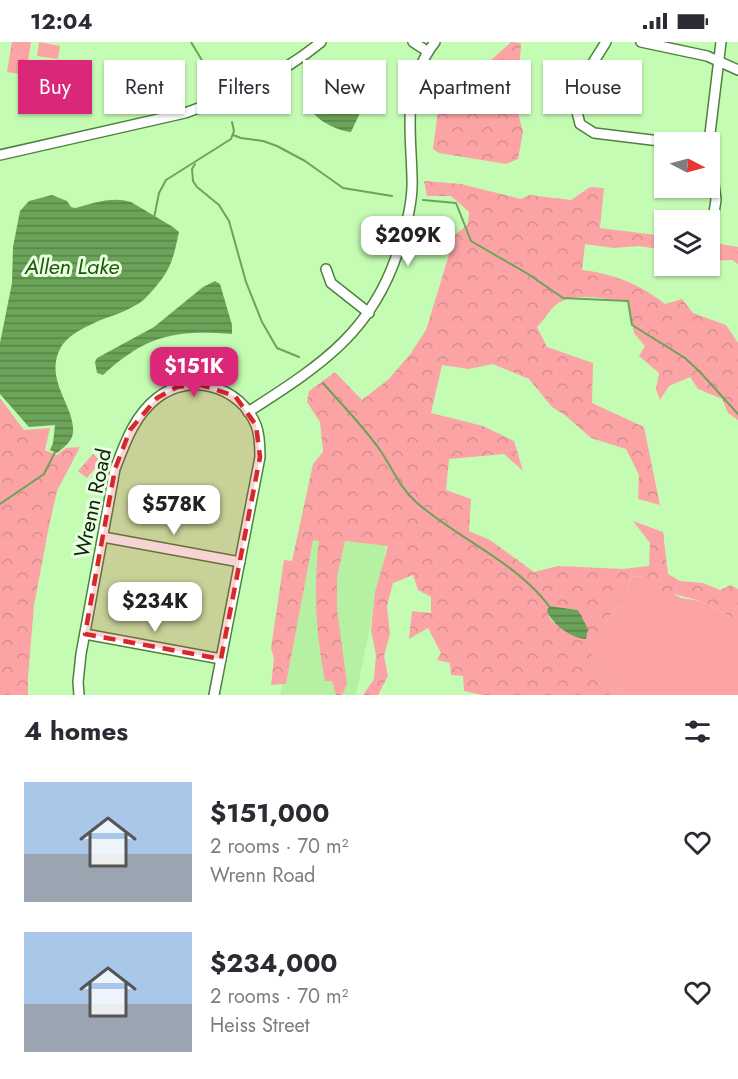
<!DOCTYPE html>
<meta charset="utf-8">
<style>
:root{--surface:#fff;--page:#f2f2f3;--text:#2b2b33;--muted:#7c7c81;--accent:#db2777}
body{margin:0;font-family:Jost,sans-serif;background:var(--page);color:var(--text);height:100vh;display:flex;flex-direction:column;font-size:22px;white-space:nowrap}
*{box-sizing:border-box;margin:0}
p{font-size:20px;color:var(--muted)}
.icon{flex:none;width:33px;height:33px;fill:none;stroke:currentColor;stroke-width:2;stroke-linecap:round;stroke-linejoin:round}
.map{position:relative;height:653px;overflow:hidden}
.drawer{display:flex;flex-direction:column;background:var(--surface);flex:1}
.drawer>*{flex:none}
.banner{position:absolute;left:18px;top:18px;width:702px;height:54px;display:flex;gap:12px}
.needle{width:39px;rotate:96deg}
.buttons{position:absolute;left:654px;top:90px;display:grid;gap:12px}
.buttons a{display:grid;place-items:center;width:66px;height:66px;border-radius:0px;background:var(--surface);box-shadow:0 2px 4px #0004;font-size:30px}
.price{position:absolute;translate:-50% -51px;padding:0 14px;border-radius:12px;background:#fff;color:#222;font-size:20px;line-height:39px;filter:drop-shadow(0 2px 3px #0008)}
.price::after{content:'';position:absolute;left:50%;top:36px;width:18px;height:14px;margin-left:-9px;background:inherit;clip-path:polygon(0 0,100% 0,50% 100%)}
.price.active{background:var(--accent);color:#fff}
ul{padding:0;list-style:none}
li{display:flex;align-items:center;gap:18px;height:150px;padding:0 24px}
li span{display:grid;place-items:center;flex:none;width:168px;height:120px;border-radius:0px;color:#555}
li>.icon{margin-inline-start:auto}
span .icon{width:72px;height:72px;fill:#fffc;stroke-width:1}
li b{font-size:26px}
h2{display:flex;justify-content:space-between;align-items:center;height:72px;padding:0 24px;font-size:26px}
.chip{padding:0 21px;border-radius:0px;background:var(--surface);box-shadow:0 2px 4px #0004;font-size:21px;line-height:54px}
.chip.active{background:var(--accent);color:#fff}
.status{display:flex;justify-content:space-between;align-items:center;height:42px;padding:0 30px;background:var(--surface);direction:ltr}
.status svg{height:16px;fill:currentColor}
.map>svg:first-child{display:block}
.built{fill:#b5f0a3}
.green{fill:#fca4a5}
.forest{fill:url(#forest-crowns);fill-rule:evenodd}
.water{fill:url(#water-rules)}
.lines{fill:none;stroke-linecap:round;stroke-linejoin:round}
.stream{stroke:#6ba359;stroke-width:2}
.street-casing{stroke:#4f813f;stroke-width:12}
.street{stroke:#fff;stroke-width:9}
.marked{fill:#d62828;fill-opacity:0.2;stroke:#d62828;stroke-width:4.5;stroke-dasharray:12 8;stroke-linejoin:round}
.labels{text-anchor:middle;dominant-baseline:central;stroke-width:6;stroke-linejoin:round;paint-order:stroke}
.street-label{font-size:21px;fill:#0d2106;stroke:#e9ffe2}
.water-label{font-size:22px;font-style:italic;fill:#215607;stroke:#e9ffe2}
</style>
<div class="status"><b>12:04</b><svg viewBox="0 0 49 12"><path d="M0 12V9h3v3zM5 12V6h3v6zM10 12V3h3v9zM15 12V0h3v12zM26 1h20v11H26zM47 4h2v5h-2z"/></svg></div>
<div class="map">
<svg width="738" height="653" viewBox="0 0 738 653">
<defs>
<pattern id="forest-crowns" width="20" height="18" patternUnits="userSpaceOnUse" patternTransform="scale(1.5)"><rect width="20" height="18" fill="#fca4a5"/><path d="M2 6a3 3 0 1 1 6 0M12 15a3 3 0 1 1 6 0" fill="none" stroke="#d78d8d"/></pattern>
<pattern id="water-rules" width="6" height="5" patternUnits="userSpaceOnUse" patternTransform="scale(1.5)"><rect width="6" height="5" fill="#6ba359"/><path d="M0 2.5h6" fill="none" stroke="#568448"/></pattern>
</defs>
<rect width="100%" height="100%" fill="#c5fcb4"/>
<path class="built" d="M312 492 387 501 356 653H280Z"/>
<g class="green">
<path d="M39 0 60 4 58 17 37 14Z"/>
<path d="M36 18 57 21 55 35 34 31Z"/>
<path d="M632 534 644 535 681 556 700 559 731 575H738V653H624L601 629 589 607 627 547Z"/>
</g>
<g class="forest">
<path d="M12 0H31L26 33 7 30Z"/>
<path d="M511 0 521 1 520 19 524 37 516 63 523 90 518 117 506 122 439 111 433 107 443 31 450 22 480 28Z"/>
<path d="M36 38 53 40 60 54 51 61 32 60Z"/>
<path d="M424 139 461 142 521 157 529 153 571 158 590 145 604 146 600 186 664 194V208L639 204 614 206 585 202 582 228C615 232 639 242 665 262L682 257 693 271 726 283 738 301V378L728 371 722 357 698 347 690 335 669 344 660 358 656 347 659 331 639 314 645 304 634 291 628 259C606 258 580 250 560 260 552 264 544 278 537 285L547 305 593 321 592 361 644 385 660 463 638 457 639 433 626 407 591 396 566 374 552 365 529 337 493 322 469 327 442 323 431 371 483 384 514 399 523 429 504 412 449 417 446 448 471 457 469 489 490 498 534 530 558 524 623 527 649 524 650 501 633 479 663 490 668 532 680 539 703 541 720 548 731 543 738 547V575H731L700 559 653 546 644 535 632 534 627 547 589 607 601 629 624 653H482L464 649 463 634 451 633 450 621 437 618 441 611 428 586 409 597 412 569 431 571V555L418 548 413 533 393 541 387 564 390 592 384 614 388 634 378 653H363L374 637 376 613 371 589 375 550 388 504 345 499 337 535V567L347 642 342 653H336L332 639H325C316 591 313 547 319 499L313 498 286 642 271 643 274 617 271 606 284 518 292 519 313 422 323 410 320 380 307 360 309 349 335 330 362 358 389 337 411 311 426 288 455 193 468 182 469 170 451 154H427ZM549 564 578 568 581 597 552 579 549 575 548 565Z"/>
<path d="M710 200 738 205V222L732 218 710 219Z"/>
<path d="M0 356 24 388 50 386 45 408 57 413 66 406 80 405 57 449 49 484 34 563 28 636V653H0Z"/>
<path d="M93 412 101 419 87 436 78 429Z"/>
</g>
<g class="water">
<path d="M328 37C342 40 354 59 360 71L351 90C337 89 307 75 308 58 308 49 321 41 328 37Z"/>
<path d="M52 153 67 159 71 165 75 166C94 161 112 154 131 160L173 185 179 190C173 217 172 226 153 248 148 253 143 260 136 263 122 272 105 275 90 283 79 288 67 295 61 305 43 337 75 364 73 390 73 399 63 406 57 411L50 408 53 401 55 383 29 385 0 352V301L12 241 13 205 20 169 29 159Z"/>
<path d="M215 239 220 242 232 283V292C174 288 147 293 103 333L97 331 95 320 97 316 154 285 203 245Z"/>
<path d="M549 564 578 568 588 587 586 597C572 597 552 582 547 569Z"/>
</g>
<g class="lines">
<g class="stream">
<path d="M191 0 206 25 210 42"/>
<path d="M233 93 241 96 263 99 277 104 305 119 343 146 392 154"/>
<path d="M195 122 192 127 193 139 197 145 219 163 229 179 246 240 262 280 277 306 299 315"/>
<path d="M423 158 456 161 471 199 528 232 563 256 628 259 632 283 685 316 700 330 738 372"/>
<path d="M154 176 159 151 166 138 231 97 234 89 232 80"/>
<path d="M323 341C342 363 363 384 380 408 392 425 399 445 416 460 458 497 515 519 549 564"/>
<path d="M0 462 44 432 55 410"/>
</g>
<defs>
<g id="street">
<path d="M413 0 427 9"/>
<path d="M606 0 579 43 575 62 580 82 594 91 668 100"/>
<path d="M641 0 707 14 738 28"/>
<path d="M709 100 721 0"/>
<path d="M710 109 716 158 712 184"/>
<path d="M0 113 185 71C233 54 281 33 321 0"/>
<path d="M326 227 331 241 369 271"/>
<path d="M248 370C321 323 374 290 400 203 407 182 413 158 412 136 411 85 401 44 435 0"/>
<path d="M103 495 240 520"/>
<path d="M85 592 221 617"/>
<path d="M79 653 78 640 81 612 115 427C125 401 134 374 157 356 190 330 240 344 256 383 260 393 260 405 260 415L214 653"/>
</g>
</defs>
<use href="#street" class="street-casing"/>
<use href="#street" class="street"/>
</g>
<path class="marked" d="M198 342 235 354 256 383 260 415 221 617 85 592 115 427 130 388 157 356 177 345Z"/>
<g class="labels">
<g class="street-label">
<text transform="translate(93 461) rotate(-78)">Wrenn Road</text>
</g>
<g class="water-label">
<text x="72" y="224">Allen Lake</text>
</g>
</g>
</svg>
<div class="buttons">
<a><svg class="needle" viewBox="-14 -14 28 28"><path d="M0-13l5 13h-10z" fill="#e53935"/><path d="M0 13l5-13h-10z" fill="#7c7c81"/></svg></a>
<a><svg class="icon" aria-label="layers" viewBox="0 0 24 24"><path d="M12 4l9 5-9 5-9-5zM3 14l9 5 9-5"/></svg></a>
</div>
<b class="price" style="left:408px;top:225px">$209K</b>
<b class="price active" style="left:194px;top:356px">$151K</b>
<b class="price" style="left:174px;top:494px">$578K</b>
<b class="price" style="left:155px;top:591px">$234K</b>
<div class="banner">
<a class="chip active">Buy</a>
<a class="chip">Rent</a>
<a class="chip">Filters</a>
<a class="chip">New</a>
<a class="chip">Apartment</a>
<a class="chip">House</a>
</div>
</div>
<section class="drawer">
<h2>4 homes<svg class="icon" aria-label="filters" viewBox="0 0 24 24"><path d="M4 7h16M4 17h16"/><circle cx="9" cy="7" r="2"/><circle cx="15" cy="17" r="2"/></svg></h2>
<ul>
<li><span style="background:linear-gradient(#a9c7e8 60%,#9aa5b1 0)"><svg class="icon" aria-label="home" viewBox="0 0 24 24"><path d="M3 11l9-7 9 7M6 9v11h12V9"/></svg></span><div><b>$151,000</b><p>2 rooms · 70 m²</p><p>Wrenn Road</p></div><svg class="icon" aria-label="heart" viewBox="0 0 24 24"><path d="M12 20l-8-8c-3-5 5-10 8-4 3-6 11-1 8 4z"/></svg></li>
<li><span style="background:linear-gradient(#a9c7e8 60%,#9aa5b1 0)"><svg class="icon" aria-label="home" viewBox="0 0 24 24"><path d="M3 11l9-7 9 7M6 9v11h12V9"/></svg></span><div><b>$234,000</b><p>2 rooms · 70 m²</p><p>Heiss Street</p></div><svg class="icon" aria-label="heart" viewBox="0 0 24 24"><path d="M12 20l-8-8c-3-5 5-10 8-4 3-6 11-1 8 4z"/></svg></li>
</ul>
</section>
